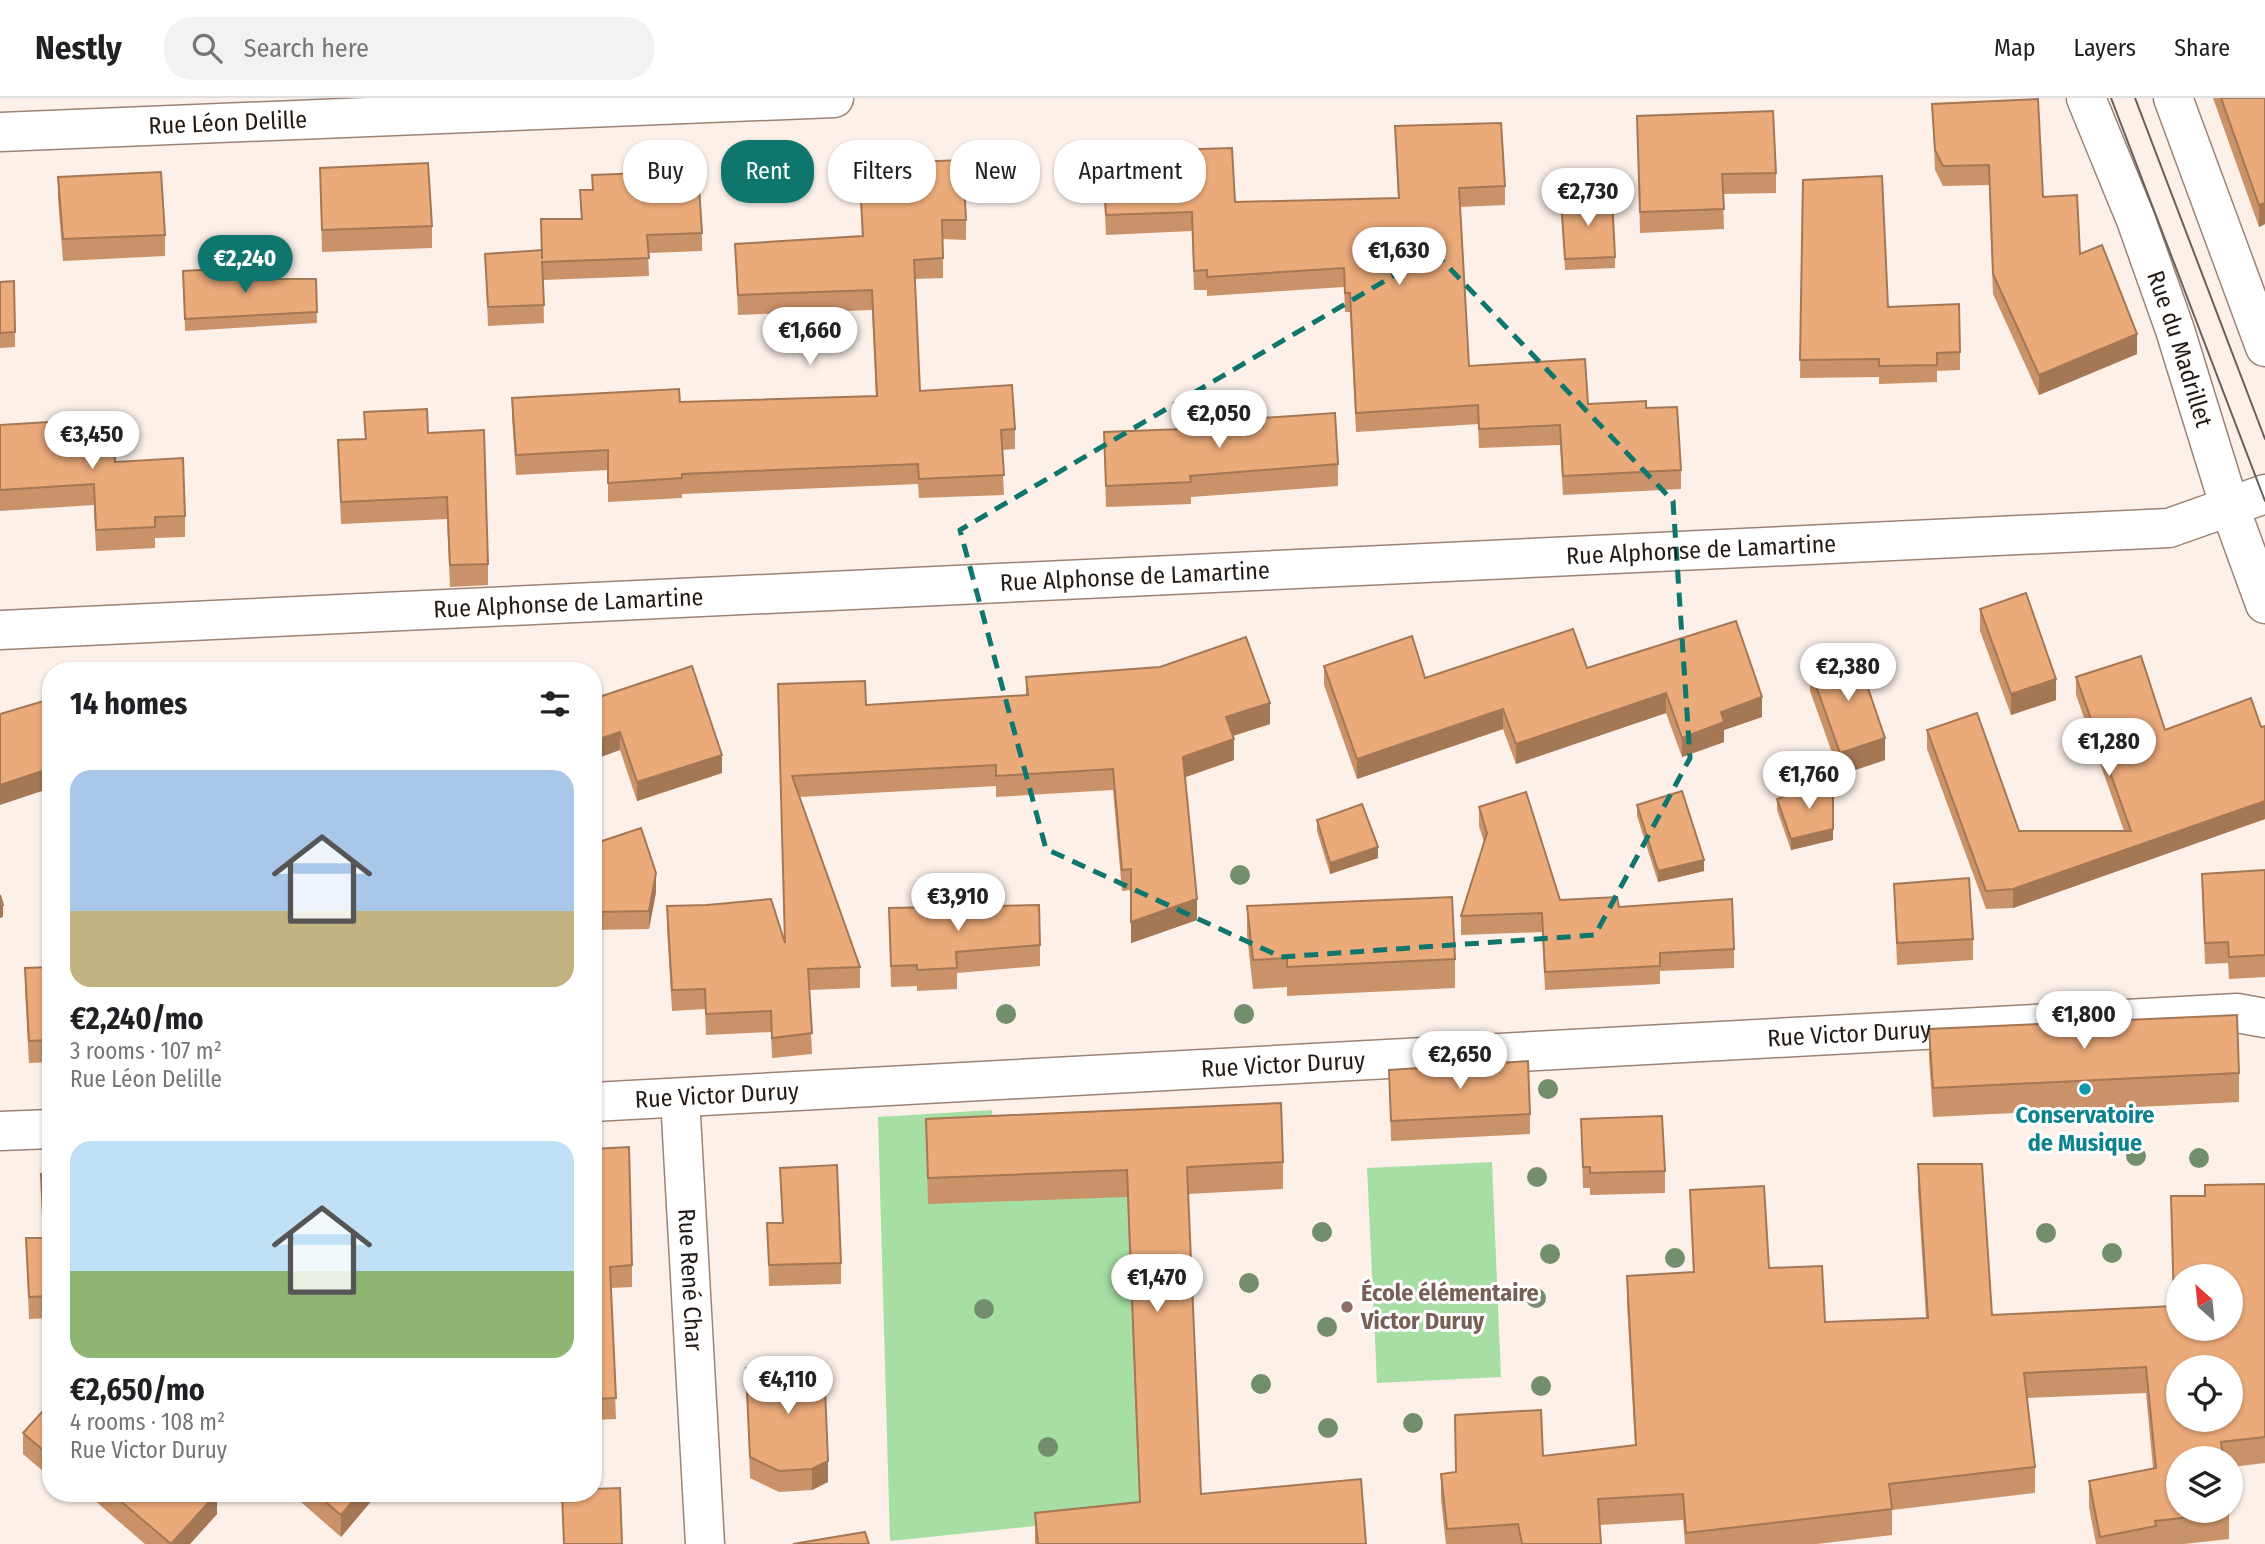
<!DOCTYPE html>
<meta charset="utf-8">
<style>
:root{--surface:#fff;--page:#f2f2f2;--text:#202124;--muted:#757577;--line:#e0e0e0;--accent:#0f766e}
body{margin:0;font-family:"Fira Sans Condensed",sans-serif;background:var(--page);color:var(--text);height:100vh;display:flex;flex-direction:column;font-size:26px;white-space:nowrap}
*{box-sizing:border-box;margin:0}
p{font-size:23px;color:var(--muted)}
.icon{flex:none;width:38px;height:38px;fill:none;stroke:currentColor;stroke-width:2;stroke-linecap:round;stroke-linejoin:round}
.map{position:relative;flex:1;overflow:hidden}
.drawer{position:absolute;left:42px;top:564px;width:560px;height:840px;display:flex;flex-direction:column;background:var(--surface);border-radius:28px;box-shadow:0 2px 5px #0004}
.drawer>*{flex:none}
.hud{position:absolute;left:623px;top:42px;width:665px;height:63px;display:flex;gap:14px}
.needle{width:46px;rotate:333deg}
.controls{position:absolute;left:2166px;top:1166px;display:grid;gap:14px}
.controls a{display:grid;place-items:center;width:77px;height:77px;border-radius:50%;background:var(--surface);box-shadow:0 2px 5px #0004;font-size:35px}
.price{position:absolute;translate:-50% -60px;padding:0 16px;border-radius:24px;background:#fff;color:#222;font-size:23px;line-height:46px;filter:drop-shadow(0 2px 4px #0008)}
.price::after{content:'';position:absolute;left:50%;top:42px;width:21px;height:16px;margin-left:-10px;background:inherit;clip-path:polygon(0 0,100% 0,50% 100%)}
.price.selected{background:var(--accent);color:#fff}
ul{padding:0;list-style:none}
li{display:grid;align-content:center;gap:14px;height:371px;padding:0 28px}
li span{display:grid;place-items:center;height:217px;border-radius:21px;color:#555}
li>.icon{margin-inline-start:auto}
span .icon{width:126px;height:126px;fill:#fffc;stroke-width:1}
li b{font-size:30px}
h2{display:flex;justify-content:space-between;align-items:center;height:84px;padding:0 28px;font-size:30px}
.chip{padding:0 24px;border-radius:28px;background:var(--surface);box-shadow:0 2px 5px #0004;font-size:24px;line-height:63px}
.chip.selected{background:var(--accent);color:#fff}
header{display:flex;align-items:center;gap:42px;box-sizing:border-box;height:98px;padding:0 35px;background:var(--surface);border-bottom:2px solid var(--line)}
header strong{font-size:33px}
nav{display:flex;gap:38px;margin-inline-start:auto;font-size:24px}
.search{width:490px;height:63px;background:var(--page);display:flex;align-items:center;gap:18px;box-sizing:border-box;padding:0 24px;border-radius:28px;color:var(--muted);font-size:26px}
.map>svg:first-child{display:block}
.green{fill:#a7dea4}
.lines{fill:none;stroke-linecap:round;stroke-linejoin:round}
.minor-casing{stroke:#9d8374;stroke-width:41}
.tertiary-casing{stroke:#9d8374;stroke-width:41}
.minor{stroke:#fff;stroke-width:38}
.tertiary{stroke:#fff;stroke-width:38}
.tram{stroke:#6a5f59;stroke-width:2}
.tree{fill:#728e6c}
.wall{fill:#ca9269}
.shaded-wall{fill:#a47755}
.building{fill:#ebaa7a;stroke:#a47755;stroke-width:2;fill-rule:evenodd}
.marked{fill:none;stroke:#0f766e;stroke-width:5;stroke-dasharray:14 9;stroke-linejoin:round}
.culture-dot{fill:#0f9aa8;stroke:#fff;stroke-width:2.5}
.education-dot{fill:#8d6e63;stroke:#fff;stroke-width:2.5}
.labels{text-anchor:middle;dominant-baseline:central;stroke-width:6;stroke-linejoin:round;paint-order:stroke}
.street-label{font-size:24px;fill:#251b15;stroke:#fff}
.culture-label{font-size:24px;font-weight:bold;fill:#0d838f;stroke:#fff}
.education-label{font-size:24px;font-weight:bold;fill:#785e54;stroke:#fff;text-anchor:start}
</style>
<header>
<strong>Nestly</strong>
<div class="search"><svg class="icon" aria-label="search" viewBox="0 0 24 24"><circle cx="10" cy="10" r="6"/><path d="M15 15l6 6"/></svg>Search here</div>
<nav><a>Map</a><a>Layers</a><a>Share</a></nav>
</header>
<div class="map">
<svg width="2265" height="1446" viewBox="0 0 2265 1446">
<rect width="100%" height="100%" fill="#fcf0e9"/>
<g class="green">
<path d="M992 1012 994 1044 1127 1099 1139 1405 1200 1411 890 1443 878 1019Z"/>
<path d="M1492 1064 1501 1279 1377 1285 1367 1070Z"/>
</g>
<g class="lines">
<defs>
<g id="minor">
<path id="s1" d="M0 34 834 0"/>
<path id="s2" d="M0 532 2169 430 2265 396"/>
<path id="s3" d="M680 1000 705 1446"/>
<path id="s4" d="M593 1004 2237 915 2265 920"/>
<path d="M0 1033 51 1031"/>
</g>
<g id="tertiary">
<path id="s5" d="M2086 0 2136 122 2175 232 2230 410 2265 506"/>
<path d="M2173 0 2265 249"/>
</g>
</defs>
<use href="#minor" class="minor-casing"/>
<use href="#tertiary" class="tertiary-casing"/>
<use href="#minor" class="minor"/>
<use href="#tertiary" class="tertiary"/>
<g class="tram">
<path d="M2111 0 2265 403"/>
<path d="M2135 0 2265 341"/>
</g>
</g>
<g class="tree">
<circle cx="1240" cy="777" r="10"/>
<circle cx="1006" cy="916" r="10"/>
<circle cx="1244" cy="916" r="10"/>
<circle cx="1548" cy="991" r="10"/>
<circle cx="2136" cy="1058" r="10"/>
<circle cx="2199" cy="1060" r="10"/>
<circle cx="1537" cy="1079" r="10"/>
<circle cx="1322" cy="1134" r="10"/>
<circle cx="2046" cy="1135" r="10"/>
<circle cx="2112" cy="1155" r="10"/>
<circle cx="1550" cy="1156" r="10"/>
<circle cx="1675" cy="1160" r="10"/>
<circle cx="1249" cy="1185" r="10"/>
<circle cx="1536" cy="1200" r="10"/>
<circle cx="984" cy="1211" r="10"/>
<circle cx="1327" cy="1229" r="10"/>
<circle cx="1261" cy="1286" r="10"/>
<circle cx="1541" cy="1288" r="10"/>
<circle cx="1413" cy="1325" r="10"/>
<circle cx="1328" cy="1330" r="10"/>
<circle cx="1048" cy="1349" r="10"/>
</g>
<g class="wall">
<path d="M2213 0H2265V126L2259 129Z"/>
<path d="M1932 6 2043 99 2080 156 2137 256 2039 297 1993 196 1989 87 1943 88 1935 72Z"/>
<path d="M1637 18 1776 75V95L1723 96 1724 131 1640 135Z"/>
<path d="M1395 28 1505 88V107L1460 109 1469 268 1588 306 1646 310 1681 372V391L1563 397 1560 347 1479 350 1478 326 1356 334 1350 214H1345L1344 189 1207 198V192H1194L1192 133 1106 137 1102 54 1235 104 1398 100Z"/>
<path d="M859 66 966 122V142L943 141V180L915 181 920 293 1015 331V351L1002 352 1004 397 919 400 918 386 682 396V400L608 404V372L516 377 512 319V300L680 304 876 298 872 212 738 217 735 146 862 138Z"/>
<path d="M320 70 432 128V150L322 154Z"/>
<path d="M592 77 702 135V153L648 155 649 178 543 182 544 225 488 228 485 156 541 152V121H581L580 92H592Z"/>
<path d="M58 79 165 137V158L63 163 58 101Z"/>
<path d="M1803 82 1888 209 1960 254V272L1937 273V284L1879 286V279L1800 280Z"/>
<path d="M1561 102 1615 159V170L1565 172Z"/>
<path d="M183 173 234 181H316L317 225 185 233Z"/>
<path d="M0 184 15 234V249L0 250Z"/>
<path d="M364 314 428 335 488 466V487L450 489 447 421 341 426 338 342 365 341Z"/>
<path d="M0 327 115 364 185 418V439L155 440V450L96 453 94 407 0 413Z"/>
<path d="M1104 334 1338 366V388L1191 399V406L1106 409Z"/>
<path d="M1980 511 2056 602 2011 617 1980 533Z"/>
<path d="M1324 568 1425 580 1587 570 1762 619 1724 632V644L1682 659 1666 615 1516 666 1503 631 1357 681 1324 587Z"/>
<path d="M1810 571 1885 662 1840 677 1810 593Z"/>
<path d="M1026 579 1270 626 1233 638 1234 662 1185 679 1197 822 1131 845V792L1122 793 1113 692 996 699V688L799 699 860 869V890L809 892 812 956 772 960 771 934 706 937 705 911 672 913 667 829V808L785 843 778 586 866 607 1026 597Z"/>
<path d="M2076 579 2165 632 2261 629 2265 628V721L2013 810 1986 811 1927 651V632L2019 733H2124L2076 597Z"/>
<path d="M593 601 722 675 637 703 620 652Z"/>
<path d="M1777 701 1833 742 1791 752 1777 712Z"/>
<path d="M1637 707 1704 773 1658 784 1637 718Z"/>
<path d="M1479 709 1560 802 1619 809 1734 851V870L1660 873V886L1545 892 1542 834 1461 837V818L1484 744 1479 728Z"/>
<path d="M1317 722 1378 760 1330 776 1317 733Z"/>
<path d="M593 746 656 794 649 831 593 832Z"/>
<path d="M2265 772V879L2229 881 2228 865 2205 866 2202 776Z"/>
<path d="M1894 786 1973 841V862L1897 867Z"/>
<path d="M1247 808 1455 861V890L1287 898V889L1253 891 1247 837Z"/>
<path d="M889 810 1040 847V868L957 875V891L917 893V888L891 889Z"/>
<path d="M51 869V964L29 965 25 891V870Z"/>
<path d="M1929 931 2239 975V1004L1933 1019 1929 960Z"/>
<path d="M1389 972 1530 1016V1036L1391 1043Z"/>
<path d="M926 1021 1283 1064V1091L1188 1096 1201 1396 1366 1446H1035V1415L1139 1404 1127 1099 928 1106Z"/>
<path d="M1581 1021 1665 1073V1095L1590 1097V1090H1583Z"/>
<path d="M593 1051 632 1167V1189L611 1190 616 1321 593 1322Z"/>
<path d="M1918 1066 1992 1217 2174 1208 2171 1098H2205L2265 1086V1365L2231 1369V1360H2179L2229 1412V1441L2184 1446H2096L2089 1409V1383L2153 1370 2146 1295 2027 1300 2035 1369V1395L1892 1412V1437L1817 1446H1685L1683 1422 1600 1427 1601 1446H1446L1441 1402V1376L1456 1374 1455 1317 1543 1358 1635 1347 1627 1204V1178L1693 1174 1690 1092 1769 1170 1825 1224 1926 1220 1918 1092Z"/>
<path d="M780 1070 841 1165V1186L769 1188 767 1125H782Z"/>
<path d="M41 1076H51V1220L29 1221 26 1140H43Z"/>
<path d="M746 1270 828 1384 812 1392 779 1394 750 1380Z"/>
<path d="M51 1304V1380L23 1356V1335Z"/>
<path d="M86 1395H217V1416L190 1446H145Z"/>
<path d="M294 1395H378L341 1439 294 1398Z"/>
</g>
<g class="shaded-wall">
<path d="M2265 105V126L2259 129V107Z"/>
<path d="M2137 236V256L2039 297V277Z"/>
<path d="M2056 581V602L2011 617V596Z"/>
<path d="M1666 595V615L1516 666V646Z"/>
<path d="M1762 599V619L1724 632V644L1682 659V640L1721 614Z"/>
<path d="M1270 605V626L1226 640V619Z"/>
<path d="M1503 611V631L1357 681V661Z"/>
<path d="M620 634V652L593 662V643Z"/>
<path d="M1885 640V662L1840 677V655Z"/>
<path d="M1234 641V662L1183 680V659Z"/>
<path d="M722 657V675L637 703V684Z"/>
<path d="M51 670V690L0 707V687Z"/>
<path d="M1833 682V742L1791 752V741Z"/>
<path d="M2265 703V721L2013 810V791Z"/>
<path d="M1378 749V760L1330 776V765Z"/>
<path d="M1704 762V773L1658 784V773Z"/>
<path d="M656 775V794L649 831V813Z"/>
<path d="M1197 801V822L1131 845V824Z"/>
<path d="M3 807V819L0 820V808Z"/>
<path d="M828 1363V1384L812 1392V1371Z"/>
<path d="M217 1395V1416L190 1446H171Z"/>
<path d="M360 1395H378L341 1439V1417Z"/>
</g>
<g class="building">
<path d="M2221 0H2265V105L2259 107Z"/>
<path d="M2038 1 2043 99 2077 97 2080 156 2102 147 2137 236 2039 277 1993 176 1989 67 1943 68 1935 52 1932 6Z"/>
<path d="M1773 13 1776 75 1722 76 1724 111 1640 114 1637 18Z"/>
<path d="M1501 25 1505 88 1459 90 1469 268 1585 261 1588 306 1646 303V310L1677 309 1681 372 1563 378 1560 327 1479 331 1478 307 1356 315 1350 195H1345L1344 170 1207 179V172L1194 173 1192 114 1106 117 1102 54 1232 50 1235 104 1399 100 1395 28Z"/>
<path d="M963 62 966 122H942L943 160 914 162 920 293 1012 287 1015 331 1001 332 1004 377 919 381 918 366 682 376V380L608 385V352L516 357 512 300 679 291 680 304 877 298 872 192 738 197 735 146 863 138 859 66Z"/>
<path d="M428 65 432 128 322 132 320 70Z"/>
<path d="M698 73 702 135 647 137 649 160 542 164 544 207 488 209 485 156 542 152V161L541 121H582L580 92H593L592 77Z"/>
<path d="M161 74 165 137 63 141 58 79Z"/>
<path d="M1882 78 1888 209 1959 206 1960 254 1937 255V267L1879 268V261L1800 262 1803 82Z"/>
<path d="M1612 99 1615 159 1565 161 1561 102Z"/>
<path d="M234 170V181H316L317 214 185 221 183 173Z"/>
<path d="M14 183 15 234 0 235V184Z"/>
<path d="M427 311 428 335 484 332 488 466 450 467 447 399 341 404 338 342 366 341 364 314Z"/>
<path d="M1335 315 1338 366 1190 378 1191 384 1106 388 1104 334 1263 328 1262 320Z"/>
<path d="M114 320 115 364 183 360 185 418 155 419V429L96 432 94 386 0 392V327Z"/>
<path d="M2026 495 2056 581 2011 596 1980 511Z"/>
<path d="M1736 523 1762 599 1721 614 1724 624 1682 640 1666 595 1516 646 1503 611 1357 661 1324 568 1412 538 1425 580 1573 531 1587 570Z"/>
<path d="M1246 539 1270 605 1226 619 1234 641 1183 659 1197 801 1131 824V771L1122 772 1113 671 996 678V667L792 678 860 869 808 871 812 935 772 940 771 913 706 916 705 891 672 892 667 808 707 807 771 801 785 845 778 586 865 583 866 607 1028 597 1026 579 1160 569Z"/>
<path d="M1856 555 1885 640 1840 655 1810 571Z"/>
<path d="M2141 558 2165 632 2251 600 2261 629 2265 628V703L2013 791 1986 793 1927 632 1977 615 2019 733H2131L2076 579Z"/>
<path d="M692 568 722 657 637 684 620 634 593 643V601Z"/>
<path d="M47 602 51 616V670L0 687V616Z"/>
<path d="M1833 682V731L1791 741 1777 701Z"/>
<path d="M1682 693 1704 762 1658 773 1637 707Z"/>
<path d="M1526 694 1560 802 1617 799 1619 809 1732 801 1734 851 1660 855V868L1545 874 1542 815 1461 818 1487 735 1479 709Z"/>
<path d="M1362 706 1378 749 1330 765 1317 722Z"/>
<path d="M641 730 656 775 649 813 593 814V746Z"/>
<path d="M2265 772V857L2229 859 2228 844 2205 845 2202 776Z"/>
<path d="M1969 780 1973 841 1897 845 1894 786Z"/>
<path d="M0 797 3 807 0 808Z"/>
<path d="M1452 799 1455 861 1287 869V860L1253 862 1247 808Z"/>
<path d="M1039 807 1040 847 956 854 957 870 917 872V867L891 868 889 810Z"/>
<path d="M51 869V942L29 943 25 870Z"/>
<path d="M2237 917 2239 975 1933 990 1929 931Z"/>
<path d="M1528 963 1530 1016 1391 1023 1389 972Z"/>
<path d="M1281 1005 1283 1064 1187 1069 1201 1396 1361 1381 1366 1446H1038L1035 1415 1140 1404 1127 1072 928 1080 926 1021Z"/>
<path d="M1662 1018 1665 1073 1590 1075V1069H1583L1581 1021Z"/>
<path d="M629 1049 632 1167 610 1169 616 1300 593 1301V1051Z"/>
<path d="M1918 1066H1982L1992 1217 2174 1208 2171 1098H2205V1087L2265 1086V1339L2221 1344 2223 1360H2179V1412H2229V1415L2155 1423 2156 1428 2100 1439 2089 1383 2156 1370 2146 1269 2024 1275 2035 1369 1889 1386 1892 1411 1686 1435 1683 1396 1598 1401 1601 1446H1522L1518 1426 1447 1431 1441 1376 1456 1374 1455 1317 1541 1312 1543 1358 1636 1347 1627 1178 1694 1174 1690 1092 1764 1088 1769 1170 1822 1168 1825 1224 1928 1220ZM2179 1178H2231V1230H2179ZM2179 1269H2231V1321H2179Z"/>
<path d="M837 1067 841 1165 769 1167 767 1125H783L780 1070Z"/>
<path d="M41 1076H51V1198L29 1199 26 1140H44Z"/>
<path d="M824 1266 828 1363 812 1371 779 1373 750 1359 746 1270Z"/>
<path d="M51 1304V1359L23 1335Z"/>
<path d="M620 1390 622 1446H564L562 1395H593V1391Z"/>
<path d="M111 1395H217L171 1446Z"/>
<path d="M315 1395H360L341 1417Z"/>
<path d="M865 1434 869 1446H793Z"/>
</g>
<path class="marked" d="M1434 154 1673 403 1690 660 1595 837 1281 859 1046 751 960 432Z"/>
<circle class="culture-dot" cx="2085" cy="991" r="7"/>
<circle class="education-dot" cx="1347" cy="1209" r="7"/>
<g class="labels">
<g class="street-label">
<text stroke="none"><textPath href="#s1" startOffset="228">Rue Léon Delille</textPath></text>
<text stroke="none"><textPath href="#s5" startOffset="268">Rue du Madrillet</textPath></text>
<text stroke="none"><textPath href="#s2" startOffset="1703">Rue Alphonse de Lamartine</textPath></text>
<text stroke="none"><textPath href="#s2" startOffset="1136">Rue Alphonse de Lamartine</textPath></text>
<text stroke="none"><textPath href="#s2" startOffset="569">Rue Alphonse de Lamartine</textPath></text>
<text stroke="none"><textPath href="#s4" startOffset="1258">Rue Victor Duruy</textPath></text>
<text stroke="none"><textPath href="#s4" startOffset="691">Rue Victor Duruy</textPath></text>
<text stroke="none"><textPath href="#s4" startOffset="124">Rue Victor Duruy</textPath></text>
<text stroke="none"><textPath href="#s3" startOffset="182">Rue René Char</textPath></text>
</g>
<g class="culture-label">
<text x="2085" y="1017">Conservatoire<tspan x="2085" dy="28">de Musique</tspan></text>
</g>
<g class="education-label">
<text x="1361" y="1195">École élémentaire<tspan x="1361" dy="28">Victor Duruy</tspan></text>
</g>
</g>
</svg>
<div class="controls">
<a><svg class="needle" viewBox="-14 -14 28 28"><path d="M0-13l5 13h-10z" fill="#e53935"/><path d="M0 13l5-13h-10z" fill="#757577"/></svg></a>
<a><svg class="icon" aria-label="locate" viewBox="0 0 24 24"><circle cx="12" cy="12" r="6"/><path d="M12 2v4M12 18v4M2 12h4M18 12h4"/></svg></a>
<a><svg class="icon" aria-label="layers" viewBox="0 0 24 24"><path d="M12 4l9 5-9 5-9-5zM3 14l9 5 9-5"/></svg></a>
</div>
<b class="price" style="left:1588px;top:130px">€2,730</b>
<b class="price" style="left:1399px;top:189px">€1,630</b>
<b class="price selected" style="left:245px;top:197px">€2,240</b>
<b class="price" style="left:810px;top:269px">€1,660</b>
<b class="price" style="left:1219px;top:352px">€2,050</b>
<b class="price" style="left:92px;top:373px">€3,450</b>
<b class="price" style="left:1848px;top:605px">€2,380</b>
<b class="price" style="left:2109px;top:680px">€1,280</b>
<b class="price" style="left:1809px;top:713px">€1,760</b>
<b class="price" style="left:958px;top:835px">€3,910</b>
<b class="price" style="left:2084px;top:953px">€1,800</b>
<b class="price" style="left:1460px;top:993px">€2,650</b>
<b class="price" style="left:1157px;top:1216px">€1,470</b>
<b class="price" style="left:788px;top:1318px">€4,110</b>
<div class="hud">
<a class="chip">Buy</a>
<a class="chip selected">Rent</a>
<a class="chip">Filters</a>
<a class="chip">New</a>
<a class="chip">Apartment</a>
</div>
<section class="drawer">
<h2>14 homes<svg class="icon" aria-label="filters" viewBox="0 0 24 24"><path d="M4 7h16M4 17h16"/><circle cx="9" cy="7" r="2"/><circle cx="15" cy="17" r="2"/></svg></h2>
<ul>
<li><span style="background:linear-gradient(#a9c7e8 65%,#c2b280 0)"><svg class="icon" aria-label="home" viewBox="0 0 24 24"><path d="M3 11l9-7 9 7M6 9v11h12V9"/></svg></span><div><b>€2,240/mo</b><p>3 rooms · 107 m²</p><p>Rue Léon Delille</p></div></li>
<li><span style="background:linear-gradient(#bfe0f5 60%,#8fb573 0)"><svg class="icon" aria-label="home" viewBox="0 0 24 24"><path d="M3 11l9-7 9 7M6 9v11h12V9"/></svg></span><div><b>€2,650/mo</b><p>4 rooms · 108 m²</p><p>Rue Victor Duruy</p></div></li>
</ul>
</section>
</div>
